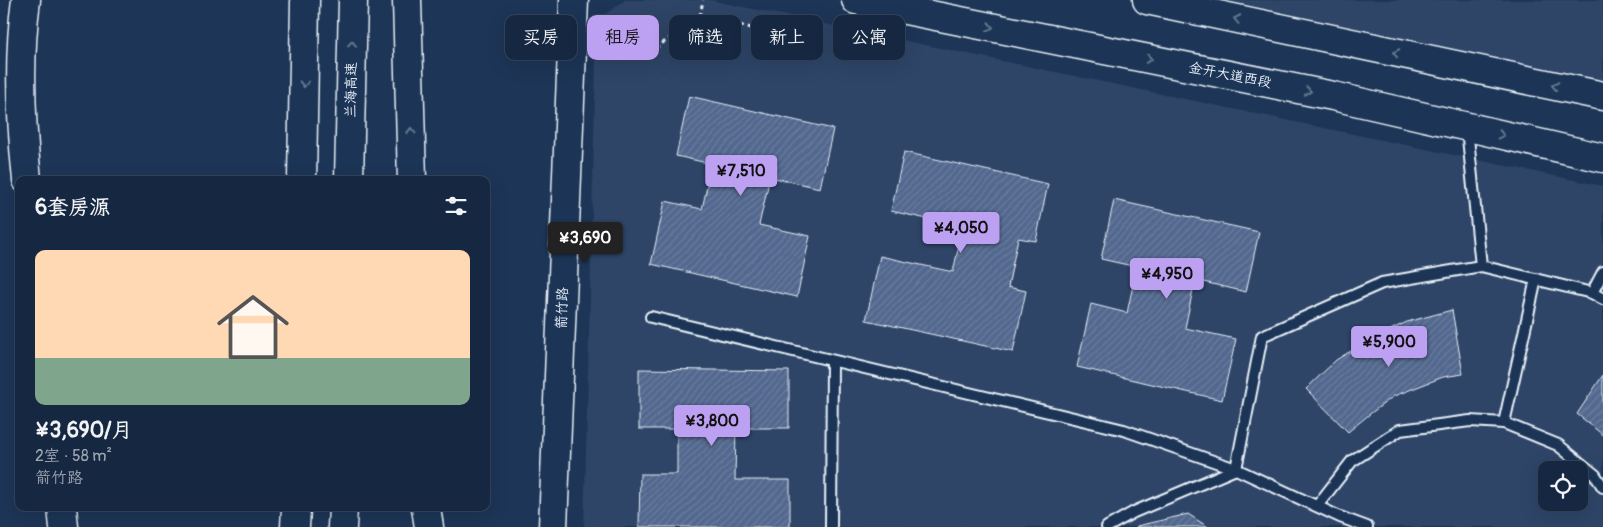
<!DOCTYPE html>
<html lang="zh">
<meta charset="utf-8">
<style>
:root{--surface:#162841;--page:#1f3048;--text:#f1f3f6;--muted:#9ea6b1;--line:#35445a;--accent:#bca0f2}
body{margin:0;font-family:Pangolin,"LXGW WenKai TC",sans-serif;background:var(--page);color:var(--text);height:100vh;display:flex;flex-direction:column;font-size:19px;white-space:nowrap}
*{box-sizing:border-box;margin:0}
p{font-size:16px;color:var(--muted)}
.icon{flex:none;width:28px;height:28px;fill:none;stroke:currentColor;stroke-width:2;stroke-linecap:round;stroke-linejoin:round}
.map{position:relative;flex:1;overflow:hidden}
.sheet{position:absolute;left:15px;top:176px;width:475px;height:335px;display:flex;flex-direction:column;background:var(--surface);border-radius:10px;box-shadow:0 5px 20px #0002,0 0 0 1px var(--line)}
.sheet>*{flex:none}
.guide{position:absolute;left:505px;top:15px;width:475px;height:45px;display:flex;gap:10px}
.controls{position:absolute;left:1538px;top:461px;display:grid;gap:10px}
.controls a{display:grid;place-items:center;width:50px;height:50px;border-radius:10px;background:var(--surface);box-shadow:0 5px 20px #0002,0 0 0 1px var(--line);font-size:25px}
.price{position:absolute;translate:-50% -42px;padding:0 11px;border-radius:5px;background:var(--accent);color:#111;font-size:16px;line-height:32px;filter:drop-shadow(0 1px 2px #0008)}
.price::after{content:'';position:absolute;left:50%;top:30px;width:15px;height:11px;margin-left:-8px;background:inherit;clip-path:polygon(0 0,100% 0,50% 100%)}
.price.current{background:#222;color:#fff}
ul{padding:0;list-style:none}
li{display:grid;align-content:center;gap:10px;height:265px;padding:0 20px}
li span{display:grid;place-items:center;height:155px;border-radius:10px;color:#555}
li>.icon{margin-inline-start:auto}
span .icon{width:90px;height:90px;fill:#fffc;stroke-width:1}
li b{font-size:21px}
h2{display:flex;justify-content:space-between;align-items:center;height:60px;padding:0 20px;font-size:21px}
.tag{padding:0 18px;border-radius:10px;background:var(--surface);box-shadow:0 5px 20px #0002,0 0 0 1px var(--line);font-size:18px;line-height:45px}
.tag.current{background:var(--accent);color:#111}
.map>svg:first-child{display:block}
.built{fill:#2d4468;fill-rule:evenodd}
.building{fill:url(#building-hatch);stroke:#e8f1f8}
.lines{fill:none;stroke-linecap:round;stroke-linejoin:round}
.lane-casing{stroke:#e8f1f8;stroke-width:14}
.secondary-casing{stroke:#e8f1f8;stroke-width:31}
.primary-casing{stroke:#e8f1f8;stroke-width:31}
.highway-casing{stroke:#e8f1f8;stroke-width:31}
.path{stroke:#e8f1f8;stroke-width:3;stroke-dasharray:4 4;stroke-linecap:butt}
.lane{stroke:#1d3557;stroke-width:10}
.secondary{stroke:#1d3557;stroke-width:28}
.primary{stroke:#1d3557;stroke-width:28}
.highway{stroke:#1d3557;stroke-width:28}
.oneway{stroke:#64778f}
.labels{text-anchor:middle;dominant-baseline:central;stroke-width:4;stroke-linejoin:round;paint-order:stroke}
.street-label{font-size:14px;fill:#e8f1f8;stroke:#1d3557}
</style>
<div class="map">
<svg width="1603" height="527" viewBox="0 0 1603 527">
<defs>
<pattern id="building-hatch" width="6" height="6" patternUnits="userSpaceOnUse" patternTransform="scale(1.25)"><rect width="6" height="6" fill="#52678e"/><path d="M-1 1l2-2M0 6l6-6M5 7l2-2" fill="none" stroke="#6b7d9f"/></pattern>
</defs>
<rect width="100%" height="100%" fill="#1d3557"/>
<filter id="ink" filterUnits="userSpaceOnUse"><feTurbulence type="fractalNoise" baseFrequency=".02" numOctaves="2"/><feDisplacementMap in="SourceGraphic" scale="10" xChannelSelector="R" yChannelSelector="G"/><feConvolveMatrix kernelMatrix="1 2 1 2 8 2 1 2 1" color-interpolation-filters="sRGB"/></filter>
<g filter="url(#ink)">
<g class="built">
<path d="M625 0H710L1603 186V527H584L597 20ZM1546 470H1579V502H1546Z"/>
<path d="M1225 0H1603V81Z"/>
</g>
<g class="building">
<path d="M689 96 833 129 820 188 770 177 759 225 810 236 797 297 651 264 665 201 702 209 712 164 676 156Z"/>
<path d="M904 152 1048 184 1036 241 1018 238 1008 287 1026 291 1013 352 866 320 880 256 953 272 963 227 891 211Z"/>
<path d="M1114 200 1259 232 1246 292 1195 280 1185 328 1236 339 1222 400 1077 367 1091 304 1127 313 1137 267 1101 259Z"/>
<path d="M1452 310 1463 374 1443 377 1394 396 1371 413 1348 432 1306 389 1336 360 1369 340 1407 322Z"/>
<path d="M639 369 789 371V428H736L735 480H790V527H639L640 474H677V429H639Z"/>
<path d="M1603 375V435L1577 414Z"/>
<path d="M1188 514 1208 527H1136L1137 526Z"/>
</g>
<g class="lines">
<defs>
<g id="lane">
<path d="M1467 128 1481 266"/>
<path d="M1592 293 1603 272"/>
<path d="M651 317 1124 430 1236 469 1340 517 1367 527"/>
<path d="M1504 423 1536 279"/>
<path d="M1236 469 1262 336 1382 283 1481 266 1592 293 1603 299"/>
<path d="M1317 506 1352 461 1400 430 1470 421 1504 423 1558 445 1595 475 1603 487"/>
<path d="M831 527 832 361"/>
<path d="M1107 527 1134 512 1236 469"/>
</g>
<g id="secondary">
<path d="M26 0C18 57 21 123 27 180"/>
<path d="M62 508 64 527"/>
<path d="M553 527 574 0"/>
</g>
<g id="primary">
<path d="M856 0 1333 96 1603 158"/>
<path d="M1147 0 1603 96"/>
</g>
<g id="highway">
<path d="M407 0 412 180"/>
<path d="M302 180 305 0"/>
<path d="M349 180 353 0"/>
<path d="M426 508 429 527"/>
<path d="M295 527 296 508"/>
<path d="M342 527 343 508"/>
</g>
</defs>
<use href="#lane" class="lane-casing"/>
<use href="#secondary" class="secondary-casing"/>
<use href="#primary" class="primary-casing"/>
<use href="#highway" class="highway-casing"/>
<g class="path">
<path d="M700 16 703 0"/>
<path d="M649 53 700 16 756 29"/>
</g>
<use href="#lane" class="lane"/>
<use href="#secondary" class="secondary"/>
<use href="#primary" class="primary"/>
<use href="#highway" class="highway"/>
</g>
<defs><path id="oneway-chevron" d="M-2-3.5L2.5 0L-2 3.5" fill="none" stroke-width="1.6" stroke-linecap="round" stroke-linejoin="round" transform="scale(1.25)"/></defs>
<g class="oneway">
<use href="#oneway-chevron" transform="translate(1237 19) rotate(-168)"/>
<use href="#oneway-chevron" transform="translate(990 27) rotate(11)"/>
<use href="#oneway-chevron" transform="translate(352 44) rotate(-89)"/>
<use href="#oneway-chevron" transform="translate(1396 53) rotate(-168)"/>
<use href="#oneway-chevron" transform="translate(1149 59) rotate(11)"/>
<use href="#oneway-chevron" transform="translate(304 84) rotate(91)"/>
<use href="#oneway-chevron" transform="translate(1555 86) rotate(-168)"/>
<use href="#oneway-chevron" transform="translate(1308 91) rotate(11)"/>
<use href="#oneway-chevron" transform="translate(411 131) rotate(-92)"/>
<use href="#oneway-chevron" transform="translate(1501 135) rotate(13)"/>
</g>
</g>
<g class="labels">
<g class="street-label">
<text transform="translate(1230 75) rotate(11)">金开大道西段</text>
<text transform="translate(351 90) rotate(-89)">兰海高速</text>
<text transform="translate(562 308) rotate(-88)">箭竹路</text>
</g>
</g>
</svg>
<div class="controls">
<a><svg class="icon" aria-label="locate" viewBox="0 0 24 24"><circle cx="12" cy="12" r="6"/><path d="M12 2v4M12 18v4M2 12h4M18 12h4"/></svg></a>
</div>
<b class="price" style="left:741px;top:197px">¥7,510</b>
<b class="price" style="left:961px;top:254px">¥4,050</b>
<b class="price current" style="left:585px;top:264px">¥3,690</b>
<b class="price" style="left:1167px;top:300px">¥4,950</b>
<b class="price" style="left:1389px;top:368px">¥5,900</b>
<b class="price" style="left:712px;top:447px">¥3,800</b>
<div class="guide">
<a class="tag">买房</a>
<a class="tag current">租房</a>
<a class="tag">筛选</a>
<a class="tag">新上</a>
<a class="tag">公寓</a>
</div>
<section class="sheet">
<h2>6套房源<svg class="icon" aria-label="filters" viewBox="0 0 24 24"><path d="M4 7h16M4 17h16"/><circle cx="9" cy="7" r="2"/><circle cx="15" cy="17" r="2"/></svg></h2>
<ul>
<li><span style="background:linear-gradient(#ffd9b3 70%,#7fa58c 0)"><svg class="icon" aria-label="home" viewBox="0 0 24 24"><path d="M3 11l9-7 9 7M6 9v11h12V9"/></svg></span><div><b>¥3,690/月</b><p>2室 · 58 m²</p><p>箭竹路</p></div></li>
</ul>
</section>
</div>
